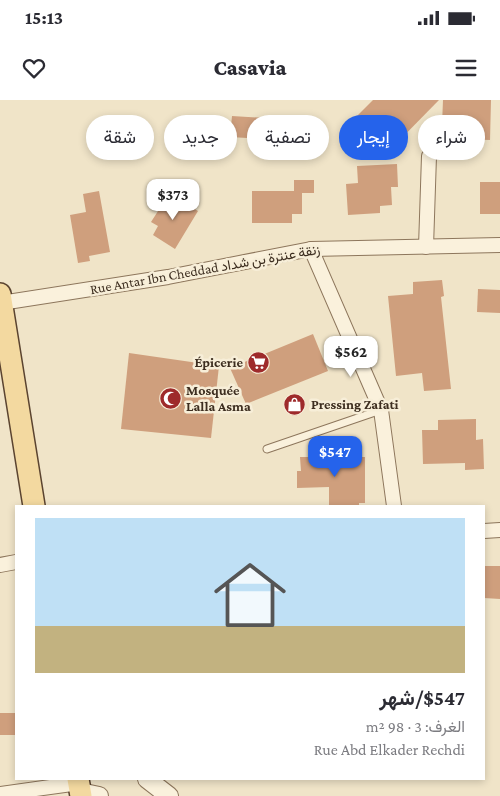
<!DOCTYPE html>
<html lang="ar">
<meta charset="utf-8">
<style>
:root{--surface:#fff;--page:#f7f7f7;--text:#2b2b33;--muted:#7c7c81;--accent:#2563eb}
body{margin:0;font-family:"Crimson Pro",Vazirmatn,serif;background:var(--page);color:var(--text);direction:rtl;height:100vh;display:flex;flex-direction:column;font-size:19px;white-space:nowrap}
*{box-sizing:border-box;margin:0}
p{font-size:16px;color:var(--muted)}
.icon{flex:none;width:28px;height:28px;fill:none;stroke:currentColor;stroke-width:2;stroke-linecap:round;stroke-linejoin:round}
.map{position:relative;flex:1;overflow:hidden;direction:ltr}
.sheet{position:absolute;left:15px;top:405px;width:470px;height:275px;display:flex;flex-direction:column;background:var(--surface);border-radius:0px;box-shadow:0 2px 8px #0003;direction:rtl}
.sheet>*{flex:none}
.guide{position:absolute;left:15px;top:15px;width:470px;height:45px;direction:rtl;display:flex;gap:10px}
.price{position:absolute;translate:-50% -42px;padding:0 11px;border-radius:10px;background:#fff;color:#222;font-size:16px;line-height:32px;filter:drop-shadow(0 1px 2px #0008)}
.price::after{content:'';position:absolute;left:50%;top:30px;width:15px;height:11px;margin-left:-8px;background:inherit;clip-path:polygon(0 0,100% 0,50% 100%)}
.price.selected{background:var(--accent);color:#fff}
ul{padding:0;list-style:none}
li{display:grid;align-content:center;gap:10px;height:265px;padding:0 20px}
li span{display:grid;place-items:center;height:155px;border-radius:0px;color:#555}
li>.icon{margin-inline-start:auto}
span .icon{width:90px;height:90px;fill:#fffc;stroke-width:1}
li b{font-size:21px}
.tag{padding:0 18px;border-radius:22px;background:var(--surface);box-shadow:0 2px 8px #0003;font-size:18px;line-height:45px}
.tag.selected{background:var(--accent);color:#fff}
.status{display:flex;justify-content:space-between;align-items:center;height:35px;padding:0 25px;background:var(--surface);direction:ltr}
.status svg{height:14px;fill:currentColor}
header{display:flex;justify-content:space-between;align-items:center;height:65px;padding:0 20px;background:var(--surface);font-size:22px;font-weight:800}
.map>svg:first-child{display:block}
.building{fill:#cf9f7d}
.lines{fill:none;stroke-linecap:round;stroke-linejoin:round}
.service-casing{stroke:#8d765c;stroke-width:9}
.minor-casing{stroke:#8d765c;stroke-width:16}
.tertiary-casing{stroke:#8d765c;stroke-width:20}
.primary-casing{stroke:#5b4430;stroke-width:24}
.service{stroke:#faf1dc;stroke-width:7}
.minor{stroke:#faf1dc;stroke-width:14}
.tertiary{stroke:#faf1dc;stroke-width:18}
.primary{stroke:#f3d9a0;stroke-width:21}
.labels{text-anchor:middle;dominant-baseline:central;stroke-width:5;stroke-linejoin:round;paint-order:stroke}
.street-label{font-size:14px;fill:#3d2e20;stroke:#f7eed8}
.poi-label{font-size:14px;font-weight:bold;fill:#3d2e20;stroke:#f7eed8;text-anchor:start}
</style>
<div class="status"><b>15:13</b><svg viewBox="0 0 49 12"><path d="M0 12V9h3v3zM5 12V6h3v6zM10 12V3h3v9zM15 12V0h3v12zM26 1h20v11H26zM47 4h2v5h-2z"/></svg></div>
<header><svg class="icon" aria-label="menu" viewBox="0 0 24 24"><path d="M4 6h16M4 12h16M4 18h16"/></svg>Casavia<svg class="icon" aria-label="heart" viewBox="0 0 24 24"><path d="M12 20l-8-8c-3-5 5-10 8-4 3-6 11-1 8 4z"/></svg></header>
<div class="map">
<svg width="500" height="696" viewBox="0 0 500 696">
<rect width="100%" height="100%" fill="#f0e4c8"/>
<g class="building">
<path d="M373 0H439L385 55 351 22Z"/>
<path d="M443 0H491L490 40 459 39 460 25H442Z"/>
<path d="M232 16 299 20 298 35 310 36 309 53 265 50V39L230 37Z"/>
<path d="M397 64 398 87H391L392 105 380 106V113L348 115 346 84 358 83 357 66Z"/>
<path d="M294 80H314V93H302V114H292V123H252V91H294Z"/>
<rect x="480" y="82" width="20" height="32"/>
<path d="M99 91 110 152 89 156 90 161 78 163 70 115 86 112 83 94Z"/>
<path d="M169 94 198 111 175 149 153 135 158 126 151 122Z"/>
<path d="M442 180 444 196 441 197 451 289 424 291 422 273 396 276 388 196 413 194V182Z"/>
<path d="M478 189 500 190V213L477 212Z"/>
<path d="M313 234 328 271 246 304 230 268Z"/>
<path d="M129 253 219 266 211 338 121 329Z"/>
<path d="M476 319V340L483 339 484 369 465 370V363L423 364 422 330H438V320Z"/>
<path d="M300 357H365V403H359V406H329V387L297 388V371H301Z"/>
<path d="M484 466H500V499L484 498Z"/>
<rect x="0" y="613" width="16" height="22"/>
</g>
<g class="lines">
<defs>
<path id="service" d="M267 349 381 310"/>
<g id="minor">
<path d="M426 147 429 56"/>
<path d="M311 149 381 310 394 406"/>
<path d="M1 203 168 177 311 149 500 145"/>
<path d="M484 431 500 430"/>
<path d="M0 465 16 462"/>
<path d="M0 694 79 683"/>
</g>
<g id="tertiary">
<path d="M147 679 169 696"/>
<path d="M80 692 99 696"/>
</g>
<g id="primary">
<path d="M0 194 34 406"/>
<path d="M78 679 81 696"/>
</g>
</defs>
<use href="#service" class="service-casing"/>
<use href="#minor" class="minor-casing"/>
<use href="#tertiary" class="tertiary-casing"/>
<use href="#primary" class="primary-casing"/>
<use href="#service" class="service"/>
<use href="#minor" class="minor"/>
<use href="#tertiary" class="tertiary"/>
<use href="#primary" class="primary"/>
</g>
<defs>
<symbol id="supermarket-disc" viewBox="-11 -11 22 22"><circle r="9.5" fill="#9e2a2b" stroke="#f7eed8"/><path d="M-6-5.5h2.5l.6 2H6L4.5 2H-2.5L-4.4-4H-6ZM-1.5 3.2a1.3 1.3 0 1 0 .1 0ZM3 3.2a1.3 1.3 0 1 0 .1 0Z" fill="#fff"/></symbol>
<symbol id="mosque-disc" viewBox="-11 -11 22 22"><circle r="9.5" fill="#9e2a2b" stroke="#f7eed8"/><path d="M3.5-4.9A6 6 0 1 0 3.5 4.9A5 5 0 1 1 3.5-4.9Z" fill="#fff"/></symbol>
<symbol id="shop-disc" viewBox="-11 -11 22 22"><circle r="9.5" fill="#9e2a2b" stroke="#f7eed8"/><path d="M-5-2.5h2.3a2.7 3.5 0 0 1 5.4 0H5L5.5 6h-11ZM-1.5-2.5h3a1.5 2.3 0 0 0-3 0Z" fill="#fff"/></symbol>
</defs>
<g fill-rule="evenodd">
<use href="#supermarket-disc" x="246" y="250" width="25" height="25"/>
<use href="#mosque-disc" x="158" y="286" width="25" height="25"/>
<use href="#shop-disc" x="282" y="292" width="25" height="25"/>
</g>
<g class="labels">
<g class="street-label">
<text transform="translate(205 169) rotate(-10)">Rue Antar Ibn Cheddad زنقة عنترة بن شداد</text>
</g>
<g class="poi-label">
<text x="243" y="262" text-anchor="end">Épicerie</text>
<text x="186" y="290">Mosquée<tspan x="186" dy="16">Lalla Asma</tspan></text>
<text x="311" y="304">Pressing Zafati</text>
</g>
</g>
</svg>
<b class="price" style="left:173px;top:121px">$373</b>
<b class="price" style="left:351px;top:278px">$562</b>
<b class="price selected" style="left:335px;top:378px">$547</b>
<div class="guide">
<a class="tag">شراء</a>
<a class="tag selected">إيجار</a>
<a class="tag">تصفية</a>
<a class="tag">جديد</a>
<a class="tag">شقة</a>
</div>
<section class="sheet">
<ul>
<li><span style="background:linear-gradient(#bfe0f5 70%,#c2b280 0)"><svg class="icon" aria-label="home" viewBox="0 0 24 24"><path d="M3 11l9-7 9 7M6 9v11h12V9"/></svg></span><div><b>$547/شهر</b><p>الغرف: 3 · 98 m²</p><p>Rue Abd Elkader Rechdi</p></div></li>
</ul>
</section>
</div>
